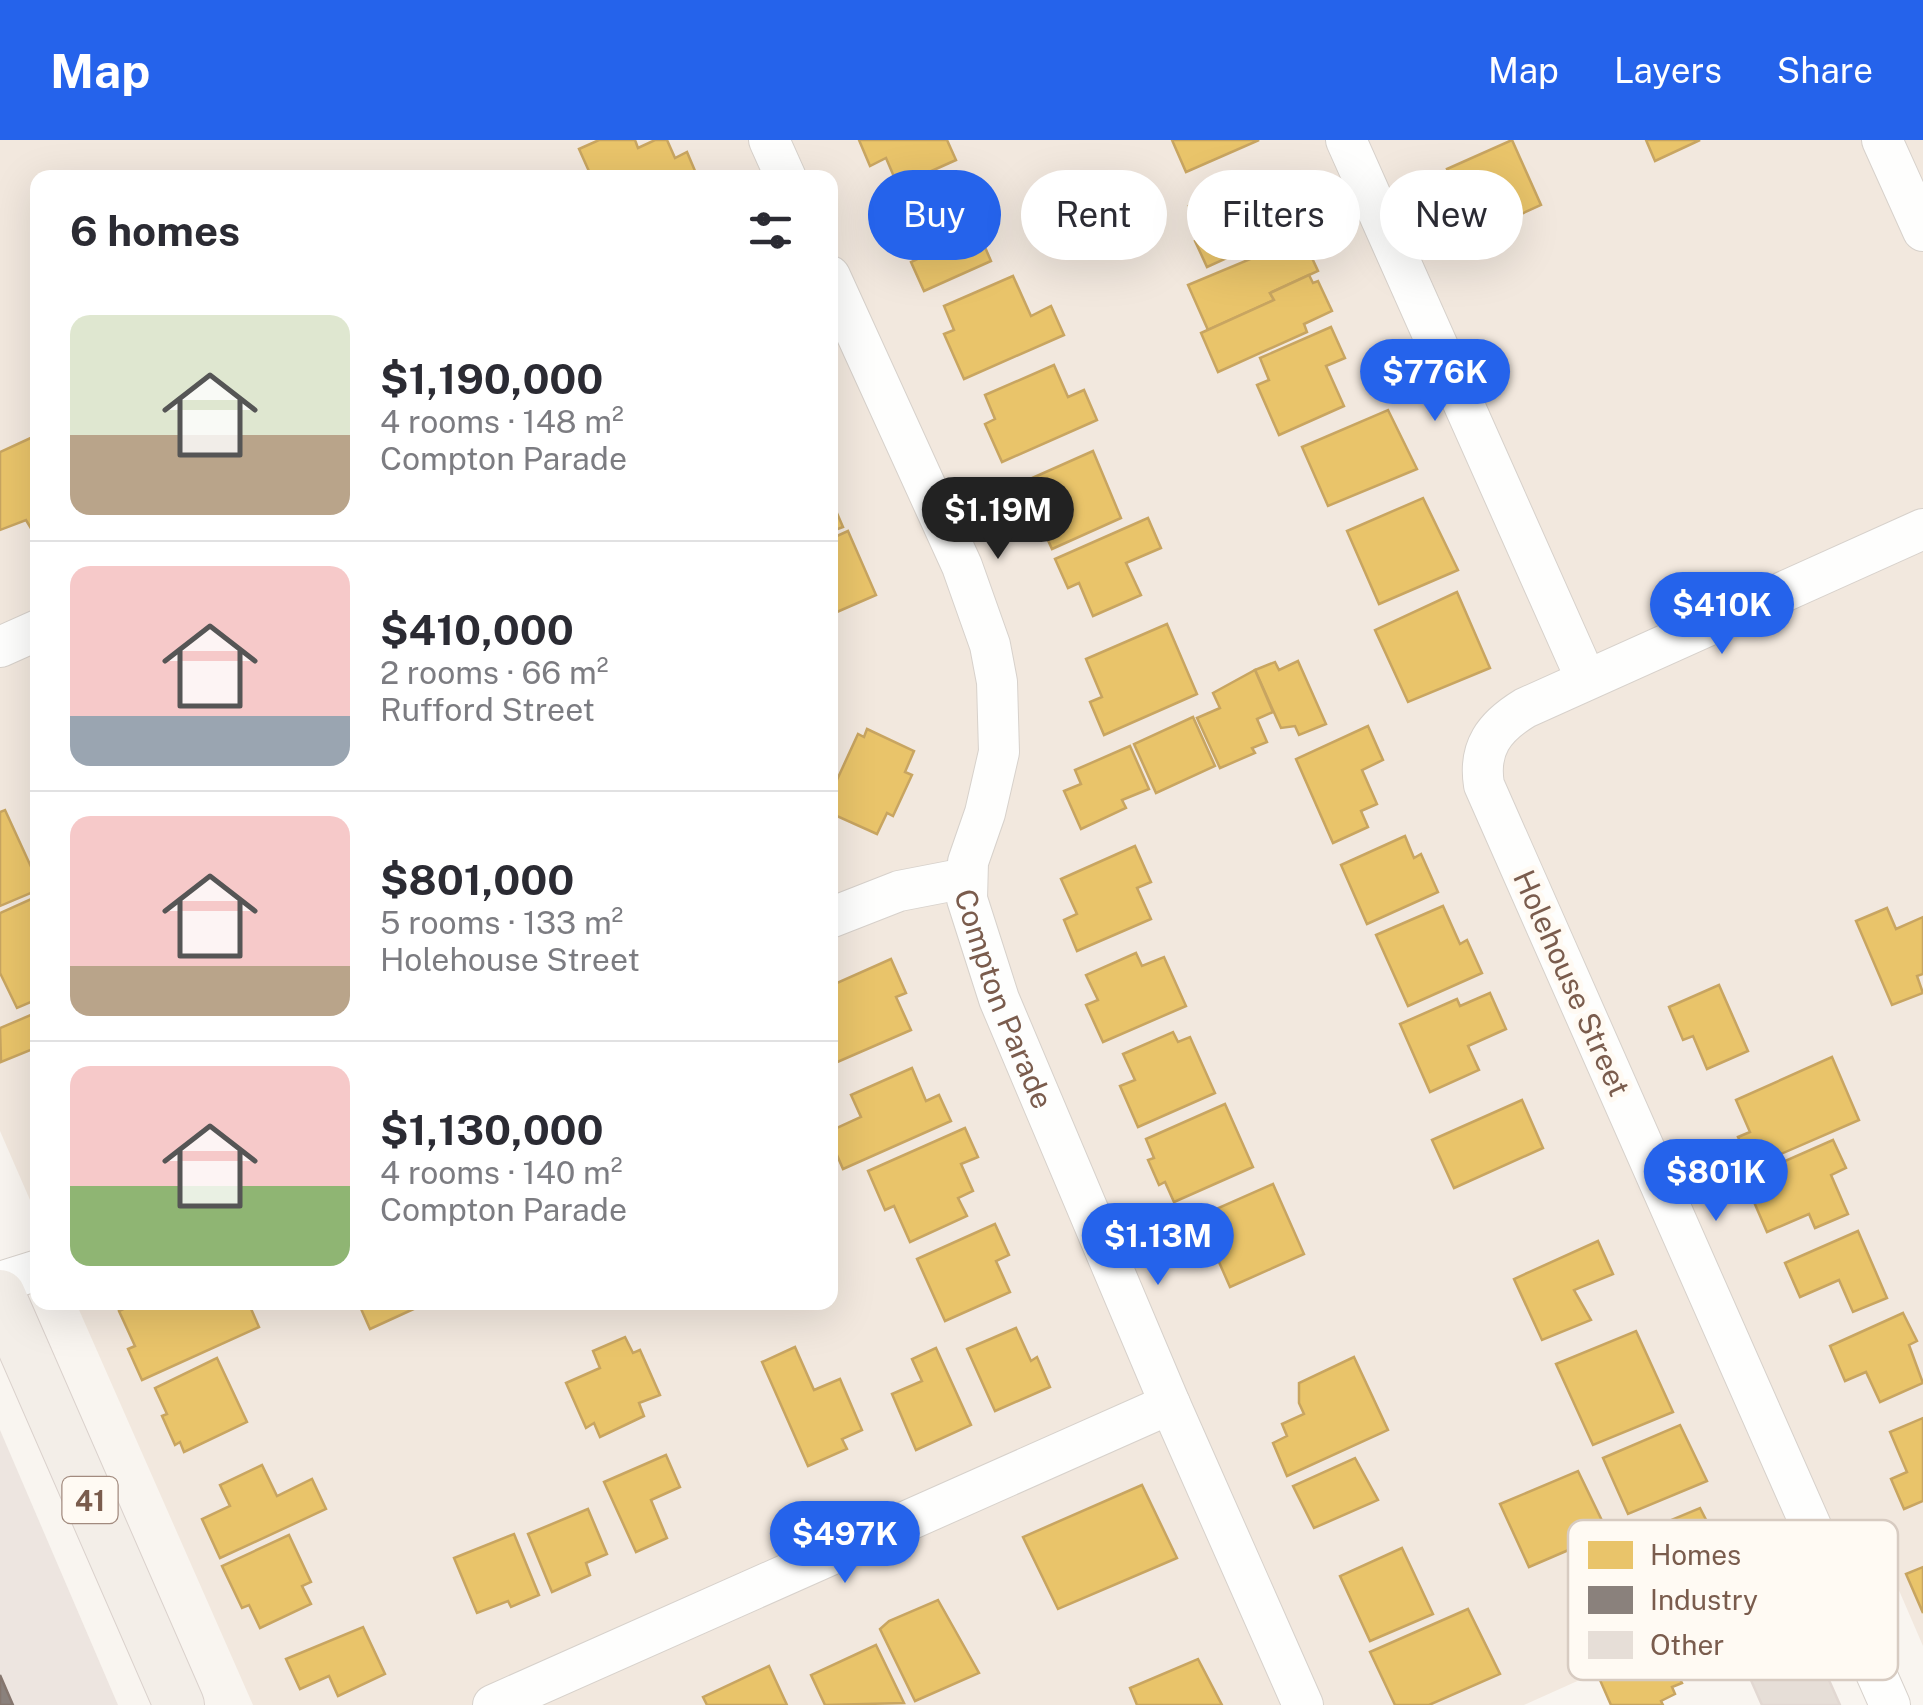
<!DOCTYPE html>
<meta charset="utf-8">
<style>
:root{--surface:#fff;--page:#f2f2f3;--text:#2b2b33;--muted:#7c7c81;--line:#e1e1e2;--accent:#2563eb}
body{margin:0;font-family:"Public Sans",sans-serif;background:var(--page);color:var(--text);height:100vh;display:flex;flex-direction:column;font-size:38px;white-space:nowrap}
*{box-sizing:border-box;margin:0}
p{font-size:32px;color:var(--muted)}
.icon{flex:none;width:55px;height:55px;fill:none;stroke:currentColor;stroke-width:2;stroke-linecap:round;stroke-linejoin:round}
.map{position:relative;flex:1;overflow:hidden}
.details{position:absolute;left:30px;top:30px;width:808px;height:1140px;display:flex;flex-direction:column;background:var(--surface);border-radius:20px;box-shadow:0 10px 40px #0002}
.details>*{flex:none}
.top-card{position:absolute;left:868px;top:30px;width:905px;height:90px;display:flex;gap:20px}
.price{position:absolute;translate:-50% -85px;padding:0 22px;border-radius:35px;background:var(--accent);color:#fff;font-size:32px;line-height:65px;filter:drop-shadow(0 2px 5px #0008)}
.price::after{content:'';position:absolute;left:50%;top:60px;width:30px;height:22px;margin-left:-15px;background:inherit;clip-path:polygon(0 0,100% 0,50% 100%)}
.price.current{background:#222;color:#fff}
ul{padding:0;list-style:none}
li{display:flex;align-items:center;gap:30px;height:250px;padding:0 40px}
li+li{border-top:2px solid var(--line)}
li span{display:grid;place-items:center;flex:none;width:280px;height:200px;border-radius:20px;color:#555}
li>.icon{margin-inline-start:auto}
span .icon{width:120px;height:120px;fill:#fffc;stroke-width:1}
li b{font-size:42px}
h2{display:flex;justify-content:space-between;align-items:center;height:120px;padding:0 40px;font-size:42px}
.tag{padding:0 35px;border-radius:45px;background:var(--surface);box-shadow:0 10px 40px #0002;font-size:35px;line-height:90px}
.tag.current{background:var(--accent);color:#fff}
header{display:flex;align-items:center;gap:60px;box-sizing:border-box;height:140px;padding:0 50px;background:var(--accent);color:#fff}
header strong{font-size:48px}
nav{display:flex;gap:55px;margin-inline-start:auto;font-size:35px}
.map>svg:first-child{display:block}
.residential{fill:#f2e8de}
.industrial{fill:#ede5e0}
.homes{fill:#e9c46a;stroke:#c8a561;stroke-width:2.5}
.industry{fill:#8a817c;stroke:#85766e;stroke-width:2.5}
.building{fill:#e6ded7;stroke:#e2d8d2;stroke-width:2.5}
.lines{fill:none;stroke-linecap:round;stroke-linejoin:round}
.minor-casing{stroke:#d7d1cb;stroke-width:42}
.major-casing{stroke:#dad1cc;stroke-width:52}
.minor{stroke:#fefefd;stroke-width:40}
.major{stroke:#f3eee8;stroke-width:50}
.labels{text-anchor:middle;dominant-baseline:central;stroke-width:10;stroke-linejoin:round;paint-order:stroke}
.shield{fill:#fffaf3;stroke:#a28b7f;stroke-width:2.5}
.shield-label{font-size:28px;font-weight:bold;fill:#7a5c4d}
.street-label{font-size:30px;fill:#7a5c4d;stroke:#fffaf3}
.key{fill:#fffaf3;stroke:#d7cbc1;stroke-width:2.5}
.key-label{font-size:28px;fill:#7a5c4d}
</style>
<header>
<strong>Map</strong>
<nav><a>Map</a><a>Layers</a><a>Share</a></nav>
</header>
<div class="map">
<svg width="1923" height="1565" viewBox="0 0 1923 1565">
<rect width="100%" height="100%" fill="#f9f5f0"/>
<path class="residential" d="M0 0H1923V1506L1882 1411 1782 1449 1524 1565H253L76 1163 830 1162V38H38L37 1076 0 991Z"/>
<path class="industrial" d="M0 1290 118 1565H0Z"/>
<g class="homes">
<path d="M599 0H635L638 8 655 0H667L675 18 687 12 698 38H592L579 9Z"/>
<path d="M859 0H947L956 20 898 46 886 18 870 26Z"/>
<path d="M1172 0H1259L1186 32Z"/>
<path d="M1512 0 1541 65 1486 90 1470 54 1460 58 1447 29Z"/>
<path d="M1646 0H1700L1655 21Z"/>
<path d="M1260 34 1273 63 1285 58 1297 86 1207 127 1195 101 1202 97 1189 66Z"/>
<path d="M964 59 991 121 924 151 911 122 924 116 909 84Z"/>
<path d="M1291 102 1295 110 1306 105 1318 131 1270 153 1274 160 1208 190 1188 145Z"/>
<path d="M1309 135 1313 143 1318 141 1332 171 1304 184 1307 192 1218 232 1201 193 1274 160 1270 153Z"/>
<path d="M1013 136 1031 176 1051 166 1064 195 964 239 944 194 954 190 944 166Z"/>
<path d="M1331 187 1345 218 1326 226 1344 266 1279 295 1257 245 1269 240 1260 218Z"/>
<path d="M1054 225 1068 257 1084 250 1097 280 1002 322 985 284 995 279 985 255Z"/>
<path d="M1388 270 1417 329 1328 366 1302 307Z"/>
<path d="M35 296 38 302V400L26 380 0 390V312Z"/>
<path d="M1093 311 1121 378 1052 409 1033 367 1040 364 1030 339Z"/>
<path d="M830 357 843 387 830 392Z"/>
<path d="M1423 358 1458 430 1379 464 1347 391Z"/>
<path d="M1148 378 1161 408 1126 423 1141 455 1093 476 1079 443 1068 448 1055 419Z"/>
<path d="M848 391 876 455 830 475V399Z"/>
<path d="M1457 452 1490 528 1408 562 1375 490Z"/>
<path d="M1167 484 1197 554 1104 595 1090 562 1102 557 1086 519Z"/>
<path d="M1298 521 1326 584 1299 595 1295 586 1281 588 1255 530 1275 522 1279 530Z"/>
<path d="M1255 530 1273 572 1257 579 1267 602 1252 608 1255 613 1220 628 1197 578 1220 568 1213 553Z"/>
<path d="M1193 577 1215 626 1156 653 1134 604Z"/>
<path d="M1368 586 1383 620 1362 630 1377 664 1361 671 1368 687 1333 703 1296 619Z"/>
<path d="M867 589 914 611 905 632 912 635 893 676 887 673 877 694 830 673V655L858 594 864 597Z"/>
<path d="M1130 606 1149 649 1122 660 1126 668 1081 689 1064 651 1081 644 1075 630Z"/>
<path d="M5 670 38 742V750L0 766V672Z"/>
<path d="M1405 696 1414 718 1421 714 1438 752 1367 784 1341 725Z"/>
<path d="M1135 706 1151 742 1137 748 1151 779 1077 811 1064 780 1077 774 1061 739Z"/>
<path d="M38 756V859L17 868 0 833V773Z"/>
<path d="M1443 766 1460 804 1467 800 1482 833 1408 866 1376 795Z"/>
<path d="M1887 768 1896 789 1923 777V834L1917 836 1923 853 1892 865 1856 781Z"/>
<path d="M1136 813 1142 826 1164 817 1186 866 1103 902 1086 865 1098 860 1086 835Z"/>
<path d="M891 819 906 853 896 857 911 890 835 923 830 911V846Z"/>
<path d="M1719 845 1748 911 1707 929 1693 896 1683 900 1669 867Z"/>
<path d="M1490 853 1506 889 1468 906 1479 930 1430 952 1400 884 1457 859 1460 866Z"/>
<path d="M38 872V907L1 922 0 888Z"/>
<path d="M1173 892 1178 902 1190 897 1215 953 1138 987 1120 946 1135 940 1123 914Z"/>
<path d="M1832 917 1859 980 1751 1027 1738 997 1750 992 1736 960Z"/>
<path d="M912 928 926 961 939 955 951 981 843 1029 830 999V991L861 977 851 955Z"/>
<path d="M1522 960 1543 1008 1454 1048 1432 1000Z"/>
<path d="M1225 964 1253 1027 1174 1062 1165 1042 1159 1045 1148 1020 1154 1018 1146 999Z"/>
<path d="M965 988 978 1017 961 1024 973 1051 958 1058 967 1076 910 1102 894 1066 885 1070 868 1031Z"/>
<path d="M1833 1000 1846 1028 1831 1035 1848 1074 1815 1088 1809 1074 1767 1092 1744 1039Z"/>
<path d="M1273 1044 1304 1114 1230 1147 1211 1104 1195 1111 1182 1084Z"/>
<path d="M995 1084 1009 1115 996 1121 1010 1152 945 1181 917 1119Z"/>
<path d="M1858 1091 1887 1158 1853 1172 1839 1140 1800 1157 1785 1123Z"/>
<path d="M1598 1101 1613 1134 1574 1150 1591 1180 1542 1200 1514 1139Z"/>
<path d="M138 1162H248L259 1187 142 1240 128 1209 135 1206 119 1171Z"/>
<path d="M358 1162H416L418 1167 370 1189Z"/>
<path d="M1903 1173 1917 1201 1909 1205 1923 1243 1880 1262 1866 1232 1845 1241 1830 1206Z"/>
<path d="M1016 1188 1031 1221 1037 1217 1050 1247 995 1271 967 1209Z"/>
<path d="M1636 1191 1673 1272 1593 1305 1556 1224Z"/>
<path d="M625 1197 633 1213 640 1210 660 1255 639 1263 644 1276 600 1297 594 1283 586 1288 566 1243 600 1228 593 1211Z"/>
<path d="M795 1207 814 1250 840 1239 862 1290 842 1299 847 1309 808 1326 762 1222Z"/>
<path d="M936 1208 971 1285 916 1310 892 1254 922 1241 912 1219Z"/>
<path d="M1354 1217 1388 1290 1287 1336 1273 1303 1287 1296 1282 1284 1304 1274 1299 1263V1243Z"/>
<path d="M217 1218 247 1282 184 1312 180 1302 175 1305 162 1276 167 1274 155 1248Z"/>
<path d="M1923 1278V1361L1904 1369 1891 1339 1907 1332 1890 1292Z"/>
<path d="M1680 1285 1707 1341 1628 1374 1603 1318Z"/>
<path d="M666 1315 680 1347 651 1360 667 1398 636 1412 604 1342Z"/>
<path d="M1355 1318 1378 1360 1314 1388 1293 1346Z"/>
<path d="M262 1325 277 1356 312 1339 326 1369 220 1418 202 1379 230 1366 220 1345Z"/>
<path d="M1578 1331 1608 1393 1529 1427 1500 1364Z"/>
<path d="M1142 1345 1177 1418 1058 1469 1023 1397Z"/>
<path d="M1700 1368 1722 1411 1734 1407 1745 1429 1666 1464 1633 1396Z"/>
<path d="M588 1369 607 1414 586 1423 590 1435 552 1452 528 1394Z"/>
<path d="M514 1394 539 1455 511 1467 508 1461 477 1473 454 1418Z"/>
<path d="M289 1395 311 1442 302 1446 311 1464 260 1488 249 1465 242 1468 222 1426Z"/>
<path d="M1402 1408 1433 1474 1370 1501 1340 1436Z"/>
<path d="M1923 1427V1473L1906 1434Z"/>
<path d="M938 1460 979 1533 915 1561 880 1489 889 1481Z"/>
<path d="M1468 1469 1500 1534 1429 1565H1395L1370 1512Z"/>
<path d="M363 1487 385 1534 338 1556 329 1536 300 1549 286 1519Z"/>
<path d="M1680 1487 1696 1524 1677 1533 1682 1543 1672 1547 1675 1554 1661 1561 1663 1565H1611L1596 1531 1635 1514 1636 1507Z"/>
<path d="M876 1505 904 1563 825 1565 811 1535Z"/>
<path d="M1198 1519 1222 1565H1137L1130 1548Z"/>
<path d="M769 1526 787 1565H707L703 1557Z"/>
</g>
<path class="industry" d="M0 1535 13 1565H0Z"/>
<path class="building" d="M1789 1450 1840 1565H1762L1724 1479Z"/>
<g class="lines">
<defs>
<g id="minor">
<path d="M769 0 786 38"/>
<path d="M1346 0 1586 539"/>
<path d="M1882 0 1923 91"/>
<path id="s1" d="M830 136 962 426 990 505 997 542 999 612 985 673 968 722 967 759 999 859 1170 1264 1303 1565"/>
<path d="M0 507 38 490"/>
<path d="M830 778 899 751 966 738"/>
<path d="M0 1142 38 1130"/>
<path d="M493 1565 1170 1264"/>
<path d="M1890 1565 1484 645C1478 608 1494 587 1525 568L1923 389"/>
</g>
<path id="major" d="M0 1155 179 1565"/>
</defs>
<use href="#minor" class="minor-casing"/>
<use href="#major" class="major-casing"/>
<use href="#minor" class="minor"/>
<use href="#major" class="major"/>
</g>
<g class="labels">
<rect class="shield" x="62.5" y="1337" width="55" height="46" rx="8"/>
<g class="shield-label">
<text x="90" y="1360">41</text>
</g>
<g class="street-label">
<text transform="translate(1572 843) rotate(66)">Holehouse Street</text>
<text stroke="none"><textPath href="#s1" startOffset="768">Compton Parade</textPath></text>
</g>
</g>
<rect x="1568" y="1380" width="330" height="160" rx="15" class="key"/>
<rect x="1588" y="1401" width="45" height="28" fill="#e9c46a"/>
<rect x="1588" y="1446" width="45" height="28" fill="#8a817c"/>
<rect x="1588" y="1491" width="45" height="28" fill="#e6ded7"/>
<g class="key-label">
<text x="1650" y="1425">Homes</text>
<text x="1650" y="1470">Industry</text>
<text x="1650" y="1515">Other</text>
</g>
</svg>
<b class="price" style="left:1435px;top:284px">$776K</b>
<b class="price current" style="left:998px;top:422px">$1.19M</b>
<b class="price" style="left:1722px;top:517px">$410K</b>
<b class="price" style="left:1716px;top:1084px">$801K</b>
<b class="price" style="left:1158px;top:1148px">$1.13M</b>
<b class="price" style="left:845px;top:1446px">$497K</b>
<div class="top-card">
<a class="tag current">Buy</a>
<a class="tag">Rent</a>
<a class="tag">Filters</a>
<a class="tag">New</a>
</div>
<section class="details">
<h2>6 homes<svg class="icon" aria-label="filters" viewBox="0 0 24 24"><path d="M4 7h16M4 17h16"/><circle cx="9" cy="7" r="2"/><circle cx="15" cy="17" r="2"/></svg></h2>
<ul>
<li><span style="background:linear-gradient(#dfe7d0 60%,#b9a48a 0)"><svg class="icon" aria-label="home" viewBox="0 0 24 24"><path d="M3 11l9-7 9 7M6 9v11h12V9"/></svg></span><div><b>$1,190,000</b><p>4 rooms · 148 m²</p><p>Compton Parade</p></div></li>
<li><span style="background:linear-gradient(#f6c9c9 75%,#9aa5b1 0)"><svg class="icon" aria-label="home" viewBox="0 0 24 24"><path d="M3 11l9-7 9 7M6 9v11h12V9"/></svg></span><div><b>$410,000</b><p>2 rooms · 66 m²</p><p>Rufford Street</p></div></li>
<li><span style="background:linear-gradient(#f6c9c9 75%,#b9a48a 0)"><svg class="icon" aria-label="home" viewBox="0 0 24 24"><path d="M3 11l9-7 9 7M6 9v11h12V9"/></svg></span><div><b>$801,000</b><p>5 rooms · 133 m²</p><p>Holehouse Street</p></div></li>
<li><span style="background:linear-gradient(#f6c9c9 60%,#8fb573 0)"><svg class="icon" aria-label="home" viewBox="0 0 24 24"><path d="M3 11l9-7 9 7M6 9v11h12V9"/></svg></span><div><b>$1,130,000</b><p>4 rooms · 140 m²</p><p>Compton Parade</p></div></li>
</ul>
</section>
</div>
